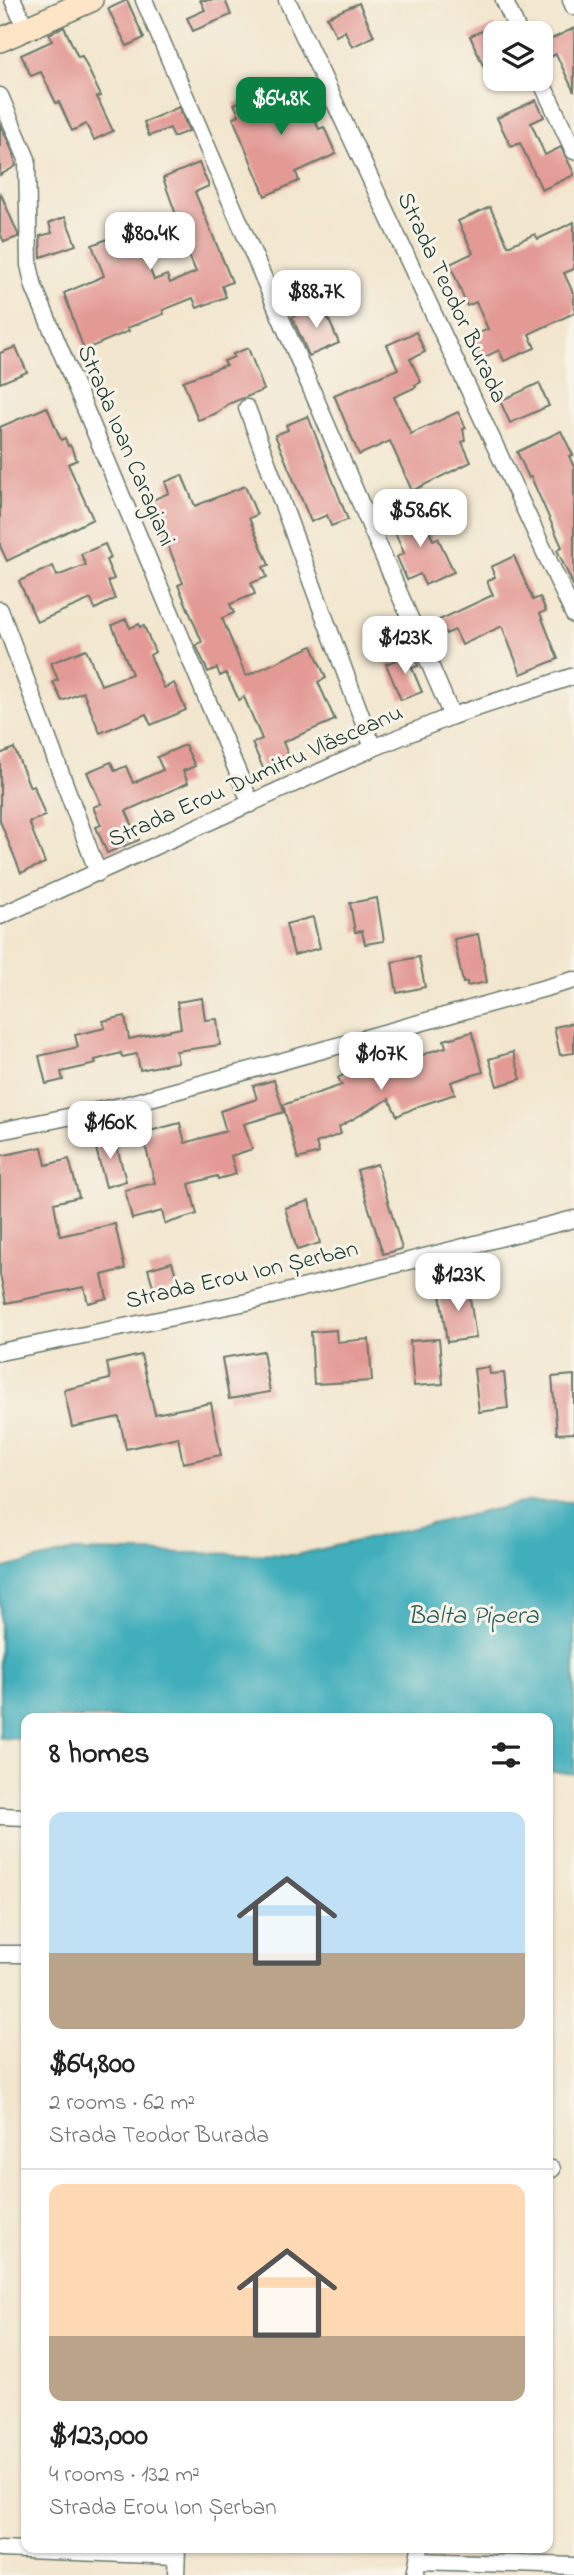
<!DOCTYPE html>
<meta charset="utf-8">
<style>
:root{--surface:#fff;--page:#f2f2f2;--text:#222;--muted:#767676;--line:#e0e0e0;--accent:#0b8043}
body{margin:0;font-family:"Indie Flower",sans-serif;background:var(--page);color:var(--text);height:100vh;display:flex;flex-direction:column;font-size:26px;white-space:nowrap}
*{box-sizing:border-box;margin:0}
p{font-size:23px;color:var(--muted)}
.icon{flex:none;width:38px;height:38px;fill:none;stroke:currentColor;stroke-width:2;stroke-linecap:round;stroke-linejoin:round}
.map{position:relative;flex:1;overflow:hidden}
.sheet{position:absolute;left:21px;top:1713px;width:532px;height:840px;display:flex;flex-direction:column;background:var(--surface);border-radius:14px;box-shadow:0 2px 5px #0004}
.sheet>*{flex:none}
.controls{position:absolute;left:483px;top:21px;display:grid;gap:14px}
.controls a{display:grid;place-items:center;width:70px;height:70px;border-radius:14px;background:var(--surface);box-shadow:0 2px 5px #0004;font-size:35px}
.price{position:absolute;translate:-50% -60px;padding:0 16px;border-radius:14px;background:#fff;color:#222;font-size:23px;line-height:46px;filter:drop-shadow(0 2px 4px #0008)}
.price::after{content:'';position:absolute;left:50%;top:42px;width:21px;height:16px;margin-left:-10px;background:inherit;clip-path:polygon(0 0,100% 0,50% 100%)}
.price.selected{background:var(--accent);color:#fff}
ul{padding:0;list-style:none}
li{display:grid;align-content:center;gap:14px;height:371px;padding:0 28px}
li+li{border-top:2px solid var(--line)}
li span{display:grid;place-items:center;height:217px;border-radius:14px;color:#555}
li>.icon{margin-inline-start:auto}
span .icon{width:126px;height:126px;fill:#fffc;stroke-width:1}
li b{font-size:30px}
h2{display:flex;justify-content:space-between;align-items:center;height:84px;padding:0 28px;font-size:30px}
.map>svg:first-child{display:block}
.water{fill:#3faebb;stroke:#2f7678;stroke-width:2}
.building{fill:#e39994}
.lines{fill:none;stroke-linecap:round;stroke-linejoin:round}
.street-casing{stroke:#69786a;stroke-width:19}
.secondary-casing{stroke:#69786a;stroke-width:26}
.street{stroke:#fff;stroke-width:16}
.secondary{stroke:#fde5c5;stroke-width:23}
.labels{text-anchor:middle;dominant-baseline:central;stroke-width:6;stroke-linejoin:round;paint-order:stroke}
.street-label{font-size:24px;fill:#1f3d34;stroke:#f7f3e8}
.water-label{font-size:26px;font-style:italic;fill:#295f5c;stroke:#f7f3e8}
</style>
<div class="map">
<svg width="574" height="2575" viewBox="0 0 574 2575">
<rect width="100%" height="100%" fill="#f7f3e8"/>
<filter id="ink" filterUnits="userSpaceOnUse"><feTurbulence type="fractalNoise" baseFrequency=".0143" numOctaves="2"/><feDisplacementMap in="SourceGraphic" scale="14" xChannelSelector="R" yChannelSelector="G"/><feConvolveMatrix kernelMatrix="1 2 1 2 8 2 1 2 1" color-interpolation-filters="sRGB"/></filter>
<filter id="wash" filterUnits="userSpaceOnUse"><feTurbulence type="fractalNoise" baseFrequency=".00686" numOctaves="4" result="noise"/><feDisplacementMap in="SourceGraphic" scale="28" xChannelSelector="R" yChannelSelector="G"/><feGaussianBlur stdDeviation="1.57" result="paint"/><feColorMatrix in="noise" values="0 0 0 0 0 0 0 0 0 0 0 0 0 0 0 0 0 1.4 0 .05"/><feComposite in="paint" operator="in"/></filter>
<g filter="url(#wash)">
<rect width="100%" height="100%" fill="#f2e6ce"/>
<path class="water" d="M530 1501 574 1502V1774L548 1771V1718H26V1739L0 1738V1569L74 1551 296 1555Z"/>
<g id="blocks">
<g class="building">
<path d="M127 0 144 38 127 46 108 9Z"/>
<path d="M200 0H225L231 15 193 31 187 18 205 10Z"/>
<path d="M359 3 374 36 352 47 345 31 336 36 327 17Z"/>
<path d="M495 25V63L484 68 470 36Z"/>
<path d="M64 27 78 57 82 56 101 96 97 97 113 131 94 140 86 124 72 131 59 102 56 103 41 72 31 76 21 55 52 41 49 34Z"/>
<path d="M574 28V92L556 54 545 60 541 51V44Z"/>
<path d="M295 83 300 96 303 95 319 129 324 127 336 154 296 172 299 181 265 196 233 118 239 115 234 104 261 92 263 97Z"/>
<path d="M536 100 544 117 531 123 545 155 561 147 574 173V175L542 190 520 143 511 147 497 118Z"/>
<path d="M179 107 189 131 173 137 170 128 149 136 144 122Z"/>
<path d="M0 123 14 155 16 166 0 175Z"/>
<path d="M199 163 209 186 195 192 232 282 222 286 226 297 197 308 193 298 163 310 164 314 127 328 129 331 84 350 64 293 104 276 92 245 133 229 154 280 167 275 170 283 196 272 182 238 184 237 163 178Z"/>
<path d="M0 192 18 234V237L4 242 0 233Z"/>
<path d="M490 207 508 246 535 234 538 239 574 222V269L564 273 574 295V313L529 334 535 348 504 361 499 350 477 361 467 339 488 329 476 302 467 306 450 264 473 253 458 221Z"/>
<path d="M65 217 76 245 41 257 40 236 52 233 49 223Z"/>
<path d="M322 304 339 343 309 356 292 317Z"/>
<path d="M416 332 425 352 410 359 421 382 415 385 416 387 394 397 411 434 458 412 466 428 463 429 465 440 462 442 471 462 412 491 390 441 359 455 334 395 398 369 387 345Z"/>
<path d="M16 347 27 372 0 383V353Z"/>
<path d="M248 348 264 390 228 404 217 413 198 420 183 381 226 365 224 361 234 357 233 354Z"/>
<path d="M539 383 549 406 510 423 500 401Z"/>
<path d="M47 407 61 440 65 438 68 446 70 445 77 460 68 464 93 519 7 561 0 546V427Z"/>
<path d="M308 416 348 520 331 526 327 515 311 522 275 435 288 430 286 425Z"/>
<path d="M561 431 573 455 569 456 574 467V587L557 550 562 547 531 477 529 478 517 452Z"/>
<path d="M182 475 195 506 245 486 257 515 249 518 269 565 263 567 267 577 251 583 255 594 230 604 234 613 222 618 246 676 312 646 326 678 318 682 335 720 283 742 289 757 263 768 252 743 262 739 244 697 239 700 226 673 220 676 217 668 208 672 196 645 202 642 178 585 183 583 150 501 169 493 165 482Z"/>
<path d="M419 508 433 540 438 538 454 572 425 585 420 574 407 580 397 557 404 553 390 521Z"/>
<path d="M105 544 111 558 106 560 114 579 108 581 115 599 95 609 91 599 37 622 19 581 53 566 57 576 86 565 81 554Z"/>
<path d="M514 556 533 600 540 597 546 611 540 613 558 659 521 674 502 626 462 645 455 630 446 634 439 620 493 595 487 581 495 577 491 567Z"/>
<path d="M126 619 130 628 139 624 140 627 144 626 155 652 150 655 164 688 174 683 186 710 151 725 146 714 100 733 83 692 62 701 53 682 58 680 51 663 86 649 101 685 132 674 112 625Z"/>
<path d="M413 653 418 666 412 668 422 692 401 700 386 664Z"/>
<path d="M185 745 195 766 183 771 188 783 126 811 139 840 107 853 96 827 101 825 93 807 101 804 87 772 111 762 115 771 126 766 133 783 163 770 157 757Z"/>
<path d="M14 748 30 787 34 786 45 816 29 822 45 863 21 873 0 821V754Z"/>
<path d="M377 898 384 941 365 944 362 931 355 932 350 903Z"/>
<path d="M313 917 320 948 294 955 286 924Z"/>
<path d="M478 934 487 982 467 986V982L463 983 454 939Z"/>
<path d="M419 957 425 987 397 993 392 962Z"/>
<path d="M202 998 205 1020 217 1019 220 1045 176 1051 178 1062 140 1070 137 1054 122 1057 121 1053 95 1060 96 1064 61 1072 63 1080 46 1084 39 1056 78 1047 75 1035 105 1028 103 1021 125 1016 129 1039 181 1028 177 1002Z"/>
<path d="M574 1023V1053L560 1055 554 1027Z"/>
<path d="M472 1032 483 1072 451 1082 455 1094 419 1106 397 1116 389 1099 339 1127 341 1134 316 1143 319 1153 298 1159 283 1105 342 1085 338 1078 365 1063 371 1075 393 1064 395 1069 429 1052 446 1047 444 1040Z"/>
<path d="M513 1052 521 1079 497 1086 489 1059Z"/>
<path d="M274 1080 284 1112 244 1124 252 1149 231 1156 236 1174 218 1179 217 1176 189 1184 197 1214 165 1224 162 1211 132 1219 125 1190 155 1183 142 1133 180 1123 185 1143 226 1131 220 1111 257 1099 253 1086Z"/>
<path d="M114 1136 126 1181 106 1187 94 1141Z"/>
<path d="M42 1147 46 1165 69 1159 79 1197 54 1203 60 1236 115 1224 125 1269 102 1275 107 1298 88 1303 84 1287 6 1303 0 1274V1156Z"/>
<path d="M377 1164 402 1249 383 1254 357 1170Z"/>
<path d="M309 1201 320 1243 297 1250 285 1208Z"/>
<path d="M172 1262 179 1286 155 1293 148 1269Z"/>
<path d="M468 1284 476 1338 447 1342 439 1288Z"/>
<path d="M336 1330 337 1342 369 1339 372 1381 314 1384 311 1332Z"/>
<path d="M439 1339 443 1384 414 1386 410 1341Z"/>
<path d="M263 1351 270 1392 229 1399 222 1358Z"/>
<path d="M141 1355 155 1414 211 1403 221 1455 183 1463 178 1437 126 1449 119 1417 72 1427 64 1390 110 1379 107 1363Z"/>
<path d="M489 1367 490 1374 504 1373 508 1408 479 1412 474 1369Z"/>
<path d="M574 1375V1433L557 1434 552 1377Z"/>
</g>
</g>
</g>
<g filter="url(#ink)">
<use href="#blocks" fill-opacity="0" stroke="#69786a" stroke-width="2"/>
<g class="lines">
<defs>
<g id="street">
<path d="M13 0 26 29"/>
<path d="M144 0 452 716"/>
<path d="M287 0 574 615"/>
<path d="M504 0 519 33"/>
<path d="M571 0 574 7"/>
<path d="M540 79 574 151"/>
<path d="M0 96 27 159 29 265 34 287 251 804"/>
<path d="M247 408 373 748"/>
<path d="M0 610 98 873"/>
<path d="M0 916 373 748 452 716 574 676"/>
<path d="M0 1131 125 1105 574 980"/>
<path d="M0 1352 247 1302 574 1219"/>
<path d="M0 1816 26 1817"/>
<path d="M0 1954H26"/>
<path d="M548 2169H552"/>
<path d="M0 2549 176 2556"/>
<path d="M419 2561 574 2566"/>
<path d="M176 2575 177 2548"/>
<path d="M415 2575 420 2548"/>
</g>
<path id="secondary" d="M0 40 91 0"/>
</defs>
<use href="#street" class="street-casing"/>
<use href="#secondary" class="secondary-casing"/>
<use href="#street" class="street"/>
<use href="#secondary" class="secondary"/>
</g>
</g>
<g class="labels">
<g class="street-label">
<text transform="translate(451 298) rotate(65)">Strada Teodor Burada</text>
<text transform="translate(125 446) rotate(67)">Strada Ioan Caragiani</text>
<text transform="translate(256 777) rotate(-24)">Strada Erou Dumitru Vlăsceanu</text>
<text transform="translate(242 1276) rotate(-13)">Strada Erou Ion Șerban</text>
</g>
<g class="water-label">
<text x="473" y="1617">Balta Pipera</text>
</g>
</g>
</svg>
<div class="controls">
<a><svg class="icon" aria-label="layers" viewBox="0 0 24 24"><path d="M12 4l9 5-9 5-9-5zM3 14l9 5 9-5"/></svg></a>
</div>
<b class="price selected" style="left:281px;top:137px">$64.8K</b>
<b class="price" style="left:150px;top:272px">$80.4K</b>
<b class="price" style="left:316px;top:330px">$88.7K</b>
<b class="price" style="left:420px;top:549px">$58.6K</b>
<b class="price" style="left:405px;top:676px">$123K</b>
<b class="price" style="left:381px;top:1092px">$107K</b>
<b class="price" style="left:110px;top:1161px">$160K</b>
<b class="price" style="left:458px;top:1313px">$123K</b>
<section class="sheet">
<h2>8 homes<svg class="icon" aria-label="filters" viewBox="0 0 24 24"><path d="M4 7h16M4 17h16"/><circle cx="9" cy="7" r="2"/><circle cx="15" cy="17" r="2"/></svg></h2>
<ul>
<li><span style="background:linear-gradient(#bfe0f5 65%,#b9a48a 0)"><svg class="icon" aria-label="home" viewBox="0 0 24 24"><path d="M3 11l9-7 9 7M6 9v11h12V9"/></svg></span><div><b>$64,800</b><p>2 rooms · 62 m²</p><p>Strada Teodor Burada</p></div></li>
<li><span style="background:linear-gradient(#ffd9b3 70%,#b9a48a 0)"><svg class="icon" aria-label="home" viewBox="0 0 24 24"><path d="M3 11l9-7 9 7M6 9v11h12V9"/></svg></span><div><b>$123,000</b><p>4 rooms · 132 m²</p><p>Strada Erou Ion Șerban</p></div></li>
</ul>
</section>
</div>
